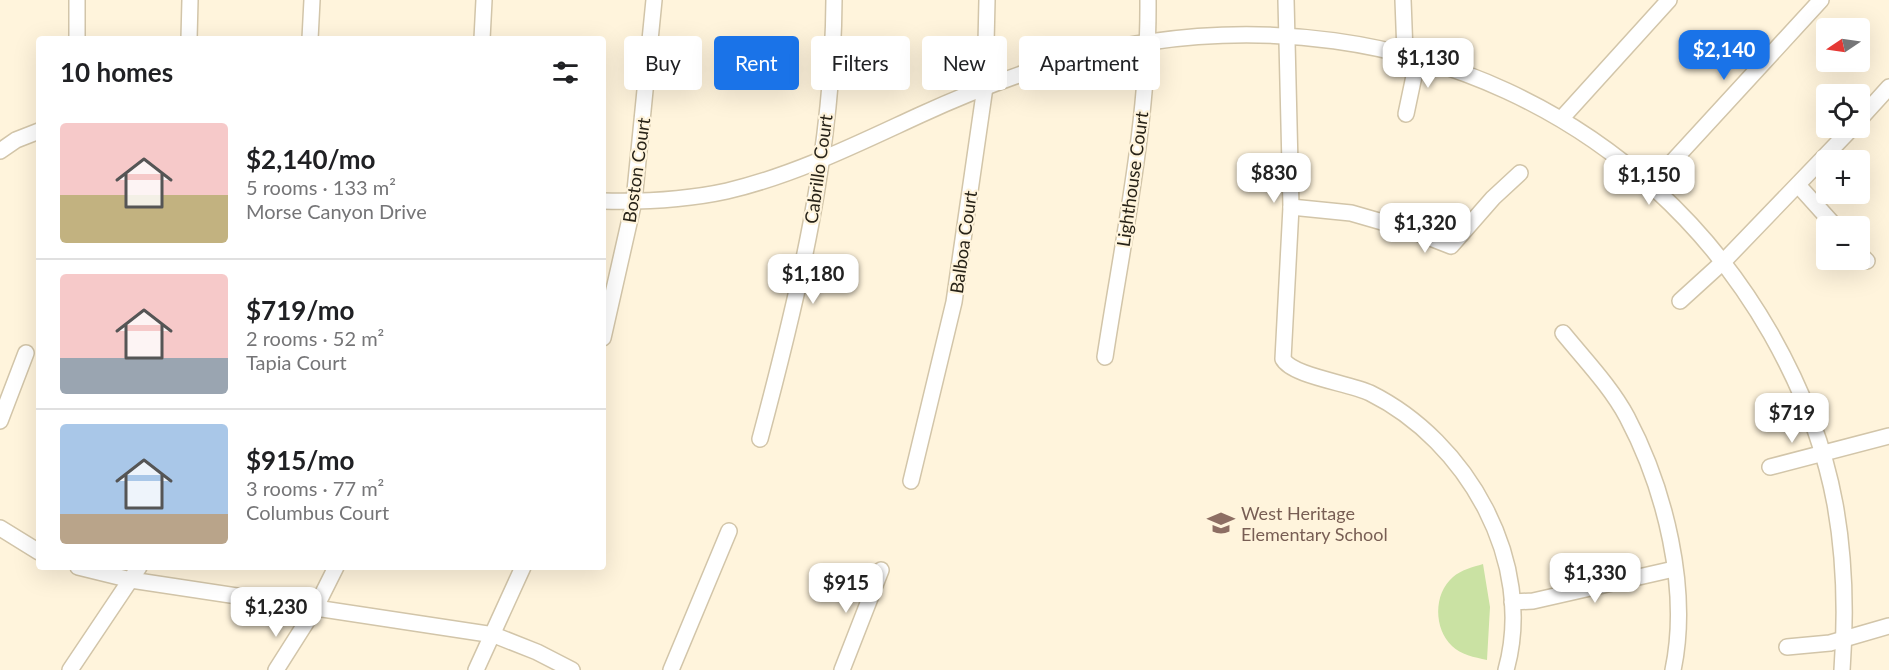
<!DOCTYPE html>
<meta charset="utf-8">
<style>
:root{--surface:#fff;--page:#f6f6f6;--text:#202124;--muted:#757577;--line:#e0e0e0;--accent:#1a73e8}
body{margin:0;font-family:Lato,sans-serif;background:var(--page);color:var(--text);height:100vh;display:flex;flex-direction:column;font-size:22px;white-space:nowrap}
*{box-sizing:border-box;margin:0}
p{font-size:20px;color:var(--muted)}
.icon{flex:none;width:33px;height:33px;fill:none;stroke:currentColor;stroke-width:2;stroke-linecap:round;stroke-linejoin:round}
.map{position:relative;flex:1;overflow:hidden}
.panel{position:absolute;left:36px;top:36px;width:570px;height:534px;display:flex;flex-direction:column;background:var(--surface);border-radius:6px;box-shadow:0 6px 24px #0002}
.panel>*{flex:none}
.top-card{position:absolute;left:624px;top:36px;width:570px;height:54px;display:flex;gap:12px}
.needle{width:39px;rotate:257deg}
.tools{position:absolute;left:1816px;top:18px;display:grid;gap:12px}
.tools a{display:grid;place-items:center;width:54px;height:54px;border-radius:6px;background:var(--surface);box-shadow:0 6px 24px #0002;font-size:30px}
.price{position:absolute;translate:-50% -51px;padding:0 14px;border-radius:12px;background:#fff;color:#222;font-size:20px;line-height:39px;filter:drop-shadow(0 2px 3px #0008)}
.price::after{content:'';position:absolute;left:50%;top:36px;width:18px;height:14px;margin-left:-9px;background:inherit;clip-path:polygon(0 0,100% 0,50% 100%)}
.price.on{background:var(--accent);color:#fff}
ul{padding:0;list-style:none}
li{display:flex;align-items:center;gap:18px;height:150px;padding:0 24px}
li+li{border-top:2px solid var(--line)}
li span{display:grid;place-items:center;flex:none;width:168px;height:120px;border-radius:6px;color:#555}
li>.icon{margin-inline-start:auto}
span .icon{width:72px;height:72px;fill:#fffc;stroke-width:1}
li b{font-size:26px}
h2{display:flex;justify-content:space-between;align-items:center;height:72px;padding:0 24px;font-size:26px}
.chip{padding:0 21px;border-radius:6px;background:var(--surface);box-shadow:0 6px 24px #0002;font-size:21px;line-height:54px}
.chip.on{background:var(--accent);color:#fff}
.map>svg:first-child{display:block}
.green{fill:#cae2a3}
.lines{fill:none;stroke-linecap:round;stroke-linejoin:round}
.minor-casing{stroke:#d2c5a9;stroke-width:18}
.minor{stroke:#fff;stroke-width:15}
.labels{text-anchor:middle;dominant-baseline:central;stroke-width:4.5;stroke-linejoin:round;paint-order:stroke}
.street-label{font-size:18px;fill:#282318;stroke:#fff4dc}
.education-label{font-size:18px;fill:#785e54;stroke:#fff4dc;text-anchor:start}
</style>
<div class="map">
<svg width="1889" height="670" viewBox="0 0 1889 670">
<rect width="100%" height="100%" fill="#fff4dc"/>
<path class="green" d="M1483 564 1490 607 1487 660C1474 657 1461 655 1452 646 1434 629 1433 594 1453 577 1461 570 1473 567 1483 564Z"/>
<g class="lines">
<defs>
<g id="minor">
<path d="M77 0V39"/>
<path d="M1286 0 1291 207 1283 359C1292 376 1349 383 1370 393 1467 441 1536 562 1506 670"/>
<path d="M1403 0 1405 53"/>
<path d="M189 39 190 0"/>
<path d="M310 39 312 0"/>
<path d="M482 39 484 0"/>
<path d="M1406 114 1418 57"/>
<path d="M1562 118 1669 0"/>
<path d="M1860 119 1889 87"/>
<path d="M0 151 16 140 39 131"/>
<path d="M1651 185 1821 0"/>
<path d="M1798 185 1835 226"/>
<path d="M603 201C644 202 686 200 727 191 795 175 857 144 920 115 992 82 1071 53 1149 42 1400 5 1644 112 1771 334 1801 387 1824 444 1835 504 1845 559 1846 615 1842 670"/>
<path d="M1291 207 1351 213 1410 230 1451 246 1493 198 1520 173"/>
<path d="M1860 254 1867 261"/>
<path d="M1680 301 1724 261 1852 128"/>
<path d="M1563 333C1585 360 1611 387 1627 417 1665 489 1690 589 1673 670"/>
<path d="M603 338 634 201 654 0"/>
<path d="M1105 357C1123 239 1149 120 1148 0"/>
<path d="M0 421 26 353"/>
<path d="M760 439C799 293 833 152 834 0"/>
<path d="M1770 467 1889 436"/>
<path d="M911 481 954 302 985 87 987 0"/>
<path d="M0 528 39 552"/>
<path d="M78 567 131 580 494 635 537 652 572 670"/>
<path d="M1512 602 1533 601 1674 569"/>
<path d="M1787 647 1830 643 1889 626"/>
<path d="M70 670 139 567"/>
<path d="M276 670 316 607 336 567"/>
<path d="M476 670 523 567"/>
<path d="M671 670 729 531"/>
<path d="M842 670 881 570"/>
</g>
</defs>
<use href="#minor" class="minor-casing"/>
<use href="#minor" class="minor"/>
</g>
<defs>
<symbol id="school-bare" viewBox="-9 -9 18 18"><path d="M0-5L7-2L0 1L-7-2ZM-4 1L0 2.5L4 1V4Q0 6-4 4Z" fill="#8d6e63" stroke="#fff4dc" stroke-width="2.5" paint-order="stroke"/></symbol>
</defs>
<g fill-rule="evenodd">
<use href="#school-bare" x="1202" y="504" width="38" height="38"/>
</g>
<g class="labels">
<g class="street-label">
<text transform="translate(818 169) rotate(-82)">Cabrillo Court</text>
<text transform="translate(636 170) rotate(-82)">Boston Court</text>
<text transform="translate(1132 179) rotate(-82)">Lighthouse Court</text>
<text transform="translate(963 242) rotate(-82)">Balboa Court</text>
</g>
<g class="education-label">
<text x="1241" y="513">West Heritage<tspan x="1241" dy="21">Elementary School</tspan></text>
</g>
</g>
</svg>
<div class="tools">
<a><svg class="needle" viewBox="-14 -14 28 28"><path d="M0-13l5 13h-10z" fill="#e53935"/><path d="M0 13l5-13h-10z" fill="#757577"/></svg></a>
<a><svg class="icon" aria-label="locate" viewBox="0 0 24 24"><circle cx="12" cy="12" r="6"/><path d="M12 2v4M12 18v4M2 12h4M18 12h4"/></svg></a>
<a>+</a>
<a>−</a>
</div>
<b class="price on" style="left:1724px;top:81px">$2,140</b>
<b class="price" style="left:1428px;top:89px">$1,130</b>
<b class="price" style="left:1274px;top:204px">$830</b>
<b class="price" style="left:1649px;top:206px">$1,150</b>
<b class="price" style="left:1425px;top:254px">$1,320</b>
<b class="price" style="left:813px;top:305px">$1,180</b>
<b class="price" style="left:1792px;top:444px">$719</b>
<b class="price" style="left:1595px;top:604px">$1,330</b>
<b class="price" style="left:846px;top:614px">$915</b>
<b class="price" style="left:276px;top:638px">$1,230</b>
<div class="top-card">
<a class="chip">Buy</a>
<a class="chip on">Rent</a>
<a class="chip">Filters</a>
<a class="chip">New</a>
<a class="chip">Apartment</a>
</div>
<section class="panel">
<h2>10 homes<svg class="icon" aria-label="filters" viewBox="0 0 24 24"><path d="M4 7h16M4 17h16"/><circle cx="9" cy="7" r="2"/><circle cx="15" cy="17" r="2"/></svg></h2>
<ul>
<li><span style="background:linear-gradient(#f6c9c9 60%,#c2b280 0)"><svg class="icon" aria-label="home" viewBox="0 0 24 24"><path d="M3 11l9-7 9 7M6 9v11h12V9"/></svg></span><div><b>$2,140/mo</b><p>5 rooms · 133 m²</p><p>Morse Canyon Drive</p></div></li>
<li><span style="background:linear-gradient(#f6c9c9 70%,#9aa5b1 0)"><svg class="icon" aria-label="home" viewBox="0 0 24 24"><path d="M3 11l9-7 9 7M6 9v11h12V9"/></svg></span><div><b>$719/mo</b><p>2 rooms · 52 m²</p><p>Tapia Court</p></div></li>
<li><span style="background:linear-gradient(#a9c7e8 75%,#b9a48a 0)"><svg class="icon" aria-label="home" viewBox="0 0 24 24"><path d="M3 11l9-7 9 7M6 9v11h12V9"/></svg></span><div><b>$915/mo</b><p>3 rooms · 77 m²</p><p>Columbus Court</p></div></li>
</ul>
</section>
</div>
